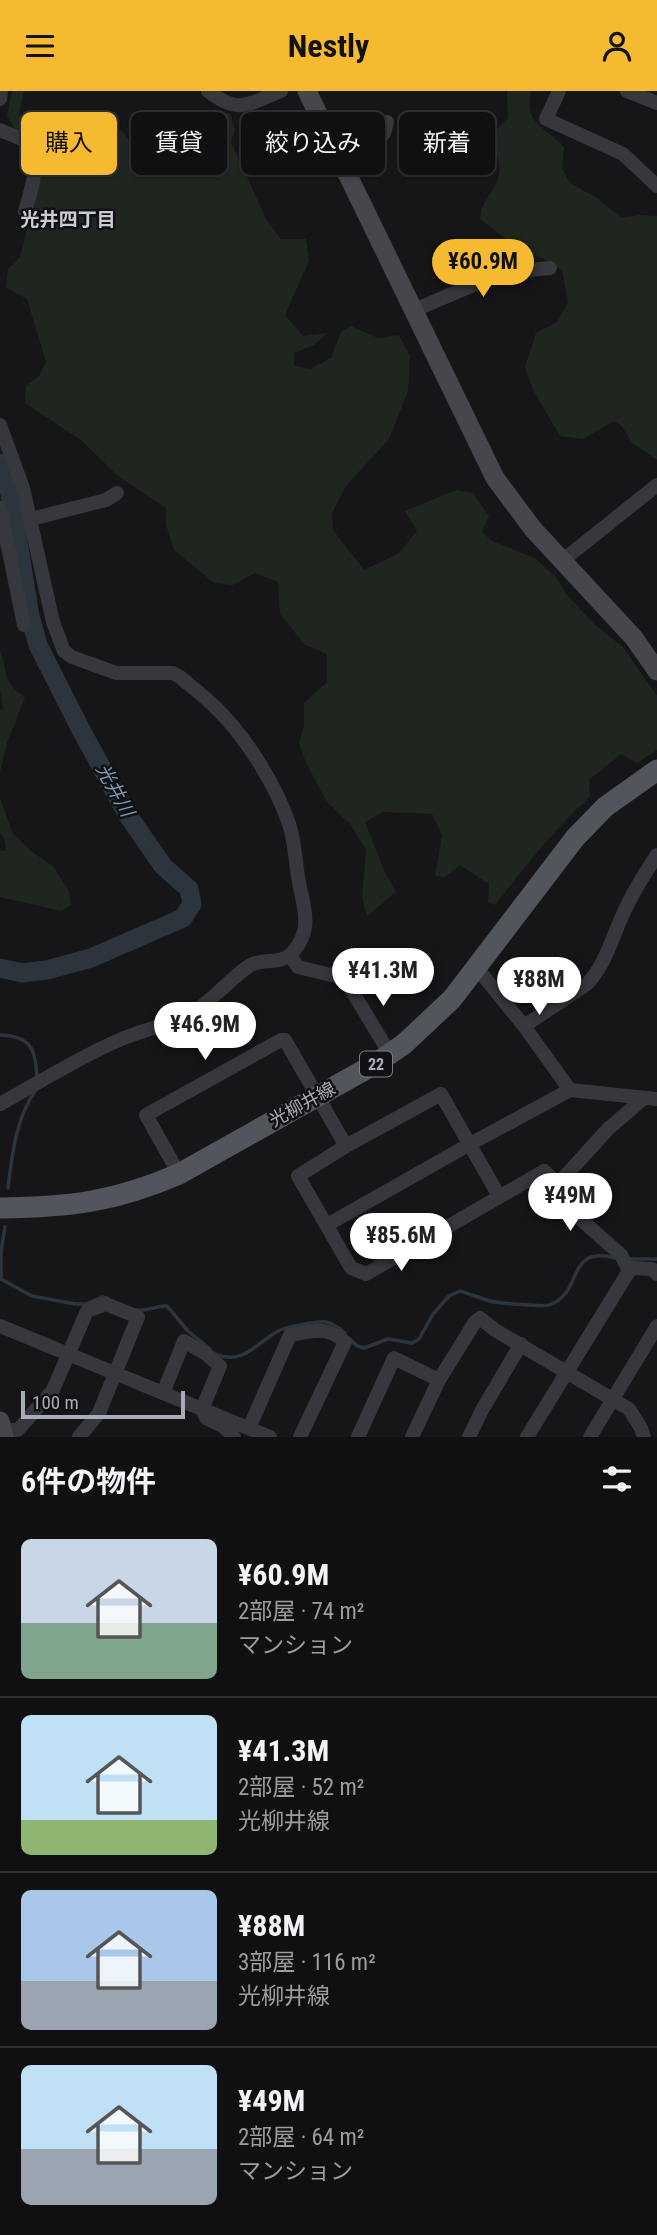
<!DOCTYPE html>
<html lang="ja">
<meta charset="utf-8">
<style>
:root{--surface:#101012;--page:#19191b;--text:#f1f3f6;--muted:#9c9d9f;--line:#303032;--accent:#f6ba31}
body{margin:0;font-family:"Roboto Condensed","Noto Sans JP",sans-serif;background:var(--page);color:var(--text);height:100vh;display:flex;flex-direction:column;font-size:26px;white-space:nowrap}
*{box-sizing:border-box;margin:0}
p{font-size:23px;color:var(--muted)}
.icon{flex:none;width:38px;height:38px;fill:none;stroke:currentColor;stroke-width:2;stroke-linecap:round;stroke-linejoin:round}
.map{position:relative;height:1346px;overflow:hidden}
.details{display:flex;flex-direction:column;background:var(--surface);flex:1}
.details>*{flex:none}
.hud{position:absolute;left:21px;top:21px;width:616px;height:63px;display:flex;gap:14px}
.scale{position:absolute;left:21px;bottom:18px;width:164px;box-sizing:border-box;padding-left:7px;border:4px solid #a8adb9;border-top:0;font-size:19px;line-height:24px;white-space:nowrap;color:#a8adb9;-webkit-text-stroke:5px #111113;paint-order:stroke}
.price{position:absolute;translate:-50% -60px;padding:0 16px;border-radius:24px;background:#fff;color:#222;font-size:23px;line-height:46px;filter:drop-shadow(0 2px 4px #0008)}
.price::after{content:'';position:absolute;left:50%;top:42px;width:21px;height:16px;margin-left:-10px;background:inherit;clip-path:polygon(0 0,100% 0,50% 100%)}
.price.current{background:var(--accent);color:#111}
ul{padding:0;list-style:none}
li{display:flex;align-items:center;gap:21px;height:175px;padding:0 21px}
li+li{border-top:2px solid var(--line)}
li span{display:grid;place-items:center;flex:none;width:196px;height:140px;border-radius:10px;color:#555}
li>.icon{margin-inline-start:auto}
span .icon{width:84px;height:84px;fill:#fffc;stroke-width:1}
li b{font-size:30px}
h2{display:flex;justify-content:space-between;align-items:center;height:84px;padding:0 21px;font-size:30px}
.tag{padding:0 24px;border-radius:10px;background:var(--surface);box-shadow:0 2px 5px #0004,0 0 0 2px var(--line);font-size:24px;line-height:63px}
.tag.current{background:var(--accent);color:#111}
header{display:flex;justify-content:space-between;align-items:center;height:91px;padding:0 21px;background:var(--accent);color:#111;font-size:32px;font-weight:700}
.map>svg:first-child{display:block}
.green{fill:#1e261f}
.lines{fill:none;stroke-linecap:round;stroke-linejoin:round}
.stream{stroke:#2c353d;stroke-width:3.5}
.river{stroke:#2c353d;stroke-width:19}
.street{stroke:#37383d;stroke-width:14}
.secondary{stroke:#45474d;stroke-width:19}
.primary{stroke:#53555c;stroke-width:21}
.labels{text-anchor:middle;dominant-baseline:central;stroke-width:5;stroke-linejoin:round;paint-order:stroke}
.shield{fill:#111113;stroke:#7b7e87;stroke-width:2}
.shield-label{font-size:16px;font-weight:bold;fill:#a8adb9}
.street-label{font-size:18px;fill:#a8adb9;stroke:#111113}
.neighbourhood-label{font-size:19px;font-weight:bold;fill:#c9ccd4;stroke:#111113}
.water-label{font-size:19px;font-style:italic;fill:#7e99b4;stroke:#111113}
</style>
<header><svg class="icon" aria-label="menu" viewBox="0 0 24 24"><path d="M4 6h16M4 12h16M4 18h16"/></svg>Nestly<svg class="icon" aria-label="person" viewBox="0 0 24 24"><circle cx="12" cy="8" r="4"/><path d="M4 21q1-7 8-7t8 7"/></svg></header>
<div class="map">
<svg width="657" height="1346" viewBox="0 0 657 1346">
<rect width="100%" height="100%" fill="#161618"/>
<g class="green">
<path d="M12 0H24L19 22 71 71 81 72 116 39 122 40 139 63 173 49 210 24 230 22 235 39 231 51 266 128 281 148H306L309 170 285 224 303 245 328 242 314 254 294 262V274L310 278 331 267 341 241 351 235 378 247 399 244 410 265 408 300 389 348 346 395 332 422 333 439 364 479 399 462 417 440 405 420 456 399 473 402 489 425 482 441 492 450 535 467 557 487 566 503 594 533 623 556 657 605V659L637 672 621 663 589 689 590 706C554 738 525 776 495 814L488 811 489 793 460 774 445 786 435 785 442 744 432 723 383 721 365 731 384 779 396 801 367 825 362 806 366 759 350 733 327 711 306 672 299 652 304 635V612L327 591V563L305 554 280 523 278 491 255 482 233 494 214 492 174 459 166 434V417L118 385 81 349 25 312 26 295 39 285 46 271 27 208 6 197 8 178 20 166 45 66 41 54 17 41 7 25Z"/>
<path d="M507 0H531C524 34 544 34 564 56L562 78 570 92 597 107 622 127 640 124 657 125V369L632 352 622 335 614 330 583 348 560 345 533 299 525 276 536 242 557 231 568 211 562 179 543 167 527 164 480 128C481 109 492 105 498 88 502 75 495 57 490 45L508 27Z"/>
<path d="M0 560C9 581 1 592 25 606L7 652 0 681V620L3 618 0 600Z"/>
<path d="M0 707 13 743 32 761 53 775 69 800 71 814 61 820 0 806V760L6 759 5 750 0 741Z"/>
</g>
<g class="lines">
<g class="stream">
<path d="M0 944C32 945 36 959 37 988"/>
<path d="M8 1097C12 1064 16 1026 36 999"/>
<path d="M628 1168H657"/>
<path d="M1 1188 32 1205 75 1213H86L102 1206 107 1207"/>
<path d="M1 1188V1161L5 1136"/>
<path d="M136 1219C148 1221 156 1214 167 1215L188 1240 210 1258"/>
<path d="M350 1248 357 1255 364 1257 388 1248 412 1252 419 1248 433 1223 449 1205 460 1200C470 1203 480 1207 490 1210 497 1212 545 1216 549 1214 585 1202 564 1154 616 1167"/>
<path d="M216 1263C242 1275 257 1252 278 1240 285 1236 318 1230 326 1231 333 1232 340 1238 345 1242"/>
</g>
<path class="river" d="M0 372 10 402 30 525 38 554 80 637 127 723 163 775 189 798 192 813 183 827 91 867 47 879 22 882 0 877"/>
<g class="street">
<path d="M208 0C239 24 248 13 281 0"/>
<path d="M559 0 546 28 623 63 657 95"/>
<path d="M627 0 657 12"/>
<path d="M0 8 1 0"/>
<path d="M0 39C8 43 19 46 27 51 45 63 29 104 25 121"/>
<path d="M339 69 379 48 384 42 387 31"/>
<path d="M412 220 504 181 550 177"/>
<path d="M0 334 23 397 53 531 64 560 72 566 116 582H173L180 586C192 596 205 606 216 617 246 646 276 694 289 733 295 750 295 768 298 785 302 814 315 835 293 861 281 875 263 866 249 875 228 889 213 910 191 922 167 935 141 939 117 950 78 967 38 992 0 1013"/>
<path d="M0 417 24 534"/>
<path d="M31 428 106 409 117 402"/>
<path d="M562 470 657 394"/>
<path d="M290 865 298 876 340 886 346 890 390 963"/>
<path d="M477 877 524 935 570 999"/>
<path d="M524 935 587 893C606 873 612 846 624 821 633 801 645 782 657 764"/>
<path d="M179 1083 146 1024 281 949H285L346 1055"/>
<path d="M558 1093 608 1038 643 1008"/>
<path d="M499 1105 441 1003 346 1055 298 1085 351 1177 366 1183 544 1080 558 1093 568 1113 577 1125 621 1164 629 1180 527 1346"/>
<path d="M327 1134 470 1053 570 999 657 1008"/>
<path d="M629 1180 633 1177 652 1178 657 1183"/>
<path d="M0 1235 270 1346"/>
<path d="M163 1302 184 1250 206 1263 220 1275 202 1318 206 1327 224 1336 234 1346"/>
<path d="M249 1337 290 1244C314 1240 326 1234 345 1251L300 1346"/>
<path d="M0 1339H18L53 1299 87 1220 106 1213 138 1226 99 1322 79 1346"/>
<path d="M358 1346 394 1267 439 1289"/>
<path d="M412 1346 439 1289 475 1231 480 1227 495 1239 629 1318 641 1337 644 1346"/>
<path d="M469 1346 482 1319 521 1253"/>
<path d="M590 1346 657 1235"/>
</g>
<g class="secondary">
<path d="M307 0 495 387 533 438 634 547 657 580"/>
<path d="M0 1330 4 1346"/>
</g>
<path class="primary" d="M0 1117C70 1116 114 1111 179 1083L375 973 404 953 452 908 575 747 605 716 657 679"/>
</g>
<g class="labels">
<rect class="shield" x="360" y="960.5" width="32" height="25" rx="5"/>
<g class="shield-label">
<text x="376" y="973">22</text>
</g>
<g class="street-label">
<text transform="translate(302 1013) rotate(-29)">光柳井線</text>
</g>
<g class="neighbourhood-label">
<text x="68" y="128">光井四丁目</text>
</g>
<g class="water-label">
<text transform="translate(115 699) rotate(61)">光井川</text>
</g>
</g>
</svg>
<div class="scale">100 m</div>
<b class="price current" style="left:483px;top:208px">¥60.9M</b>
<b class="price" style="left:383px;top:917px">¥41.3M</b>
<b class="price" style="left:539px;top:926px">¥88M</b>
<b class="price" style="left:205px;top:971px">¥46.9M</b>
<b class="price" style="left:570px;top:1142px">¥49M</b>
<b class="price" style="left:401px;top:1182px">¥85.6M</b>
<div class="hud">
<a class="tag current">購入</a>
<a class="tag">賃貸</a>
<a class="tag">絞り込み</a>
<a class="tag">新着</a>
</div>
</div>
<section class="details">
<h2>6件の物件<svg class="icon" aria-label="filters" viewBox="0 0 24 24"><path d="M4 7h16M4 17h16"/><circle cx="9" cy="7" r="2"/><circle cx="15" cy="17" r="2"/></svg></h2>
<ul>
<li><span style="background:linear-gradient(#c9d6e8 60%,#7fa58c 0)"><svg class="icon" aria-label="home" viewBox="0 0 24 24"><path d="M3 11l9-7 9 7M6 9v11h12V9"/></svg></span><div><b>¥60.9M</b><p>2部屋 · 74 m²</p><p>マンション</p></div></li>
<li><span style="background:linear-gradient(#bfe0f5 75%,#8fb573 0)"><svg class="icon" aria-label="home" viewBox="0 0 24 24"><path d="M3 11l9-7 9 7M6 9v11h12V9"/></svg></span><div><b>¥41.3M</b><p>2部屋 · 52 m²</p><p>光柳井線</p></div></li>
<li><span style="background:linear-gradient(#a9c7e8 65%,#9aa5b1 0)"><svg class="icon" aria-label="home" viewBox="0 0 24 24"><path d="M3 11l9-7 9 7M6 9v11h12V9"/></svg></span><div><b>¥88M</b><p>3部屋 · 116 m²</p><p>光柳井線</p></div></li>
<li><span style="background:linear-gradient(#bfe0f5 60%,#9aa5b1 0)"><svg class="icon" aria-label="home" viewBox="0 0 24 24"><path d="M3 11l9-7 9 7M6 9v11h12V9"/></svg></span><div><b>¥49M</b><p>2部屋 · 64 m²</p><p>マンション</p></div></li>
</ul>
</section>
